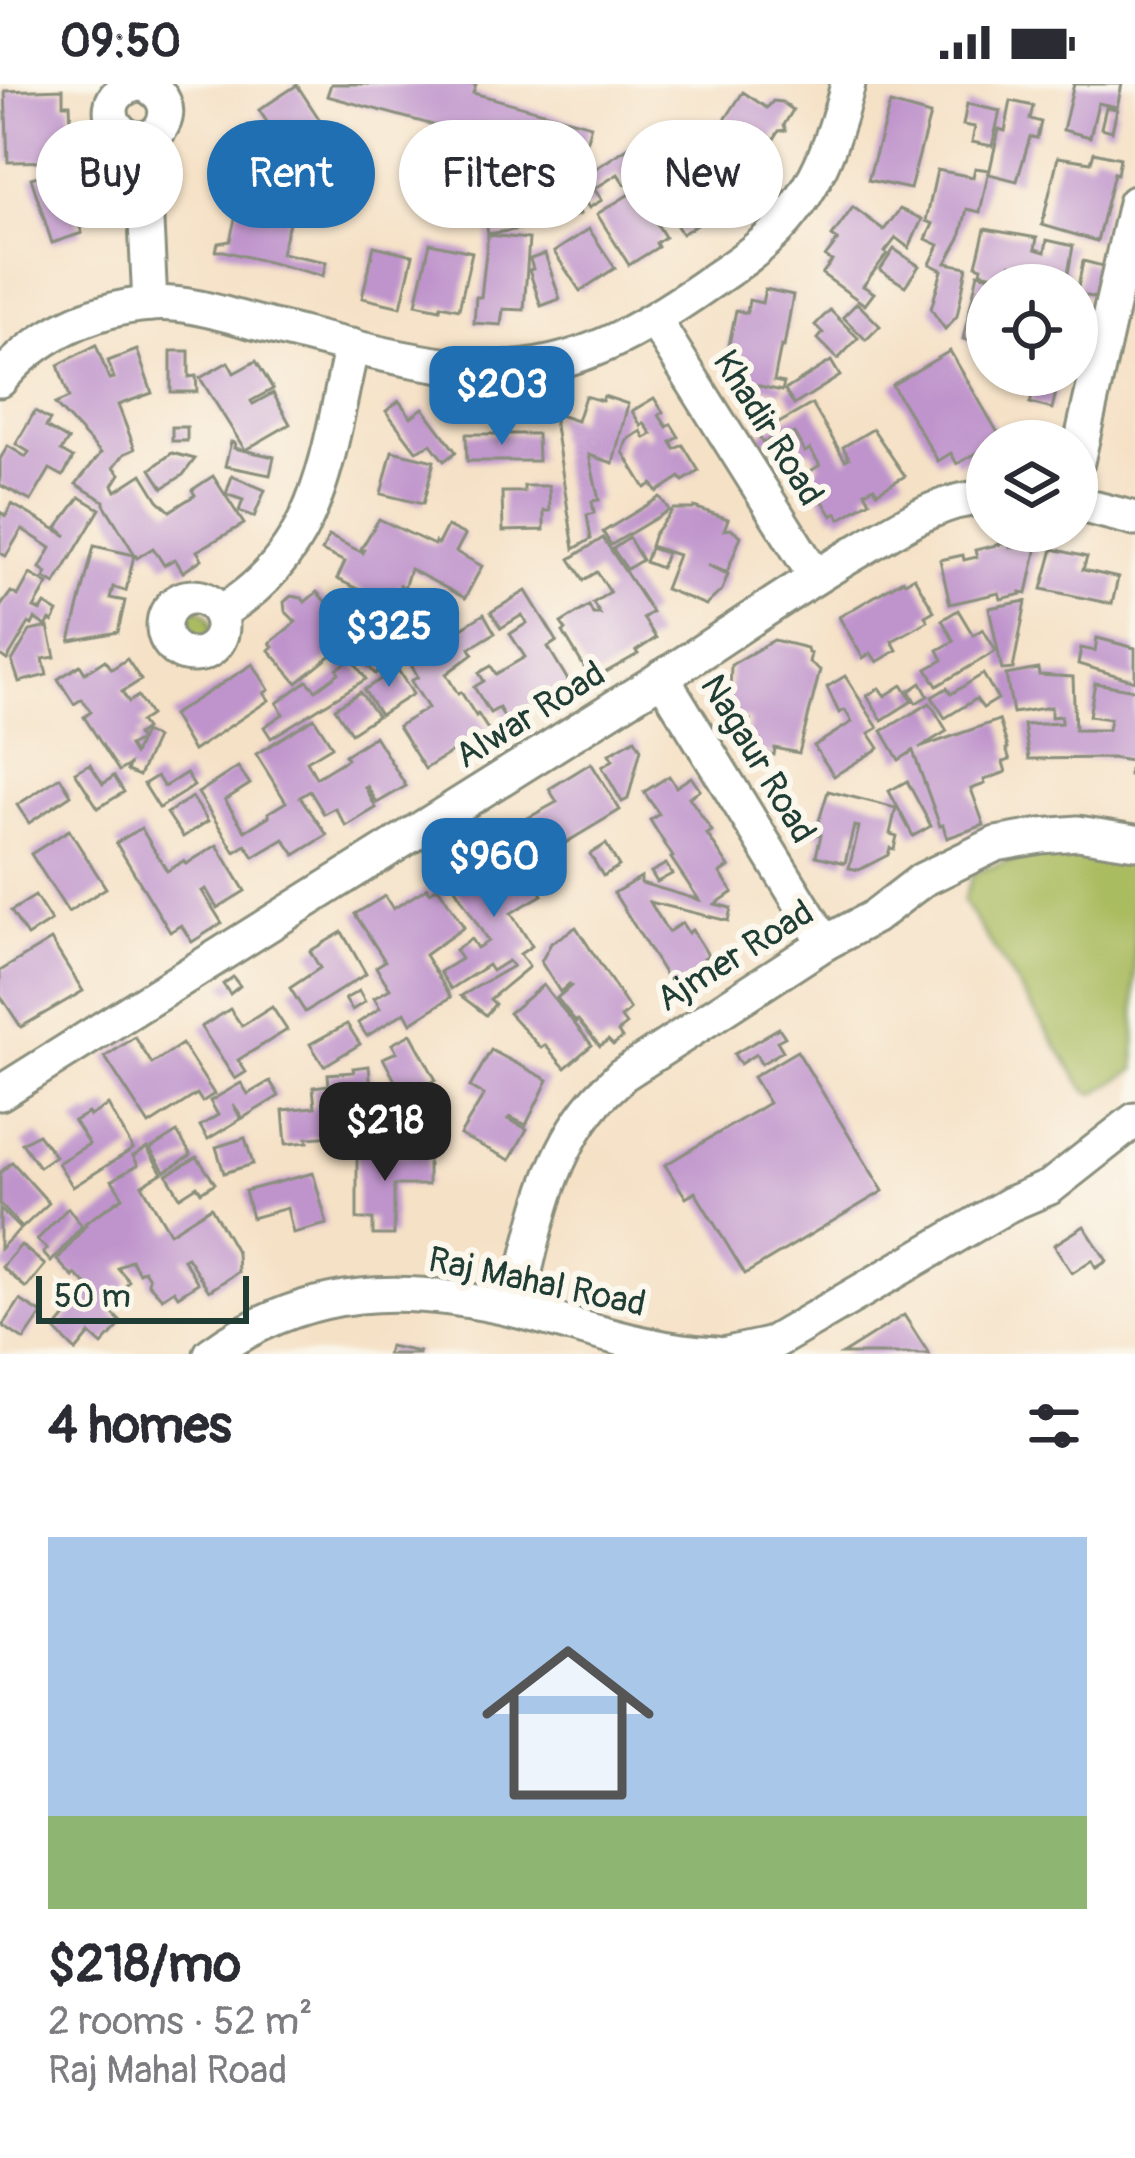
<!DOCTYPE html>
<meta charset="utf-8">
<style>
:root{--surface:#fff;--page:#f2f2f3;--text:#2b2b33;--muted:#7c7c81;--accent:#1f6fb2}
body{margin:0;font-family:Pangolin,sans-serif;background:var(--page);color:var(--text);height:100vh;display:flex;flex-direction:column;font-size:45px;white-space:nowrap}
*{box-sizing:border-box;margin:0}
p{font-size:39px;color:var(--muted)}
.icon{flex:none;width:66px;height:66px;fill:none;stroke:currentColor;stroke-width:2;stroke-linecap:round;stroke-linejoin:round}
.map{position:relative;height:1270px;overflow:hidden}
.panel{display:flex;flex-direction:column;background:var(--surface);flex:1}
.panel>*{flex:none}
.banner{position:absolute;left:36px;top:36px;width:1065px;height:108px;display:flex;gap:24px}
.controls{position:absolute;left:966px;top:180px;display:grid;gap:24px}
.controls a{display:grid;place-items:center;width:132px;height:132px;border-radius:50%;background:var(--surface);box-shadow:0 3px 9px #0004;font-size:60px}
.scale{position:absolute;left:36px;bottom:30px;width:213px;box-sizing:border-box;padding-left:12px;border:6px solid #1f3d34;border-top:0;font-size:33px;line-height:42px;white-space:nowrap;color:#1f3d34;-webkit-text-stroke:9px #fbf7ec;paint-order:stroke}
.price{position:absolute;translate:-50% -102px;padding:0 27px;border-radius:24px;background:var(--accent);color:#fff;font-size:39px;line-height:78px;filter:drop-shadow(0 3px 6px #0008)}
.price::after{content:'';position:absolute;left:50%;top:72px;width:36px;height:27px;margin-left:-18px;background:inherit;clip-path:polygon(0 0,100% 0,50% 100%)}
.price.selected{background:#222;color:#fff}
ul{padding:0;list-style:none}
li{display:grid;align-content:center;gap:24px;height:636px;padding:0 48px}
li span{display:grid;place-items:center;height:372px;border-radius:0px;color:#555}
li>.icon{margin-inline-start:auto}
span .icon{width:216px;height:216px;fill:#fffc;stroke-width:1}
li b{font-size:51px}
h2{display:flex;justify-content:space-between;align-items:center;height:144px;padding:0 48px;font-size:51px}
.pill{padding:0 42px;border-radius:54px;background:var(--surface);box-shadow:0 3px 9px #0004;font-size:42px;line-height:108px}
.pill.selected{background:var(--accent);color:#fff}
.status{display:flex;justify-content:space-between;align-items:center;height:84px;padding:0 60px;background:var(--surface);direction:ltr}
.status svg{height:33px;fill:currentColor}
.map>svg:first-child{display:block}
.green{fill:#aabc60;stroke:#647c4a;stroke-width:3}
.building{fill:#bf94cc}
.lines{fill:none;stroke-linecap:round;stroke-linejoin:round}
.minor-casing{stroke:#8a8f7d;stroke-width:39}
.minor{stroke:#fff;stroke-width:33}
.labels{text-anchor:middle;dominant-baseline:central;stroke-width:12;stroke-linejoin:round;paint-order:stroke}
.street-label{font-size:36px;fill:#1f3d34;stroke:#fbf7ec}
</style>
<div class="status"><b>09:50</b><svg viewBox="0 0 49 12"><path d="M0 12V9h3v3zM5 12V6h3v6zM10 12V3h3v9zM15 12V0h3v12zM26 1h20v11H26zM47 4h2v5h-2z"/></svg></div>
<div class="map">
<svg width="1135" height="1270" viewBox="0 0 1135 1270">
<rect width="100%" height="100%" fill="#fbf7ec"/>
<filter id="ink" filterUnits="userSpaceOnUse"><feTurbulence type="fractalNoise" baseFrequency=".00833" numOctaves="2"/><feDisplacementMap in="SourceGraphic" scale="24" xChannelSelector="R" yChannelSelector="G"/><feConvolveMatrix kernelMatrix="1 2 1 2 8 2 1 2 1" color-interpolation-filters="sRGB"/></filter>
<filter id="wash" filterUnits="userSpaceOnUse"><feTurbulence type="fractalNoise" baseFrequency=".004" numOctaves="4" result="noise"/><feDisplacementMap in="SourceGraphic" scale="48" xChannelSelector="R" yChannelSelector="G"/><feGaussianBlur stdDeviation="2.7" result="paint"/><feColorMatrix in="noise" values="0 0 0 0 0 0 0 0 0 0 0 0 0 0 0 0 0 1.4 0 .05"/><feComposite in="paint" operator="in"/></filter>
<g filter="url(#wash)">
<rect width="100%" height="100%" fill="#f5e1c6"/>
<g class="green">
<circle cx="192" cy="543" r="19"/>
<path d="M1083 766 1135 772V986L1094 1010 1086 1007 963 817 973 791 979 787 1025 772Z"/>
</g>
<g id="blocks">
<g class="building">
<path d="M331 0H476L473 9 591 41 580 81 327 12Z"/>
<path d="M1074 0H1122L1117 23 1098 19 1090 53 1063 46Z"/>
<path d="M297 1 346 76 308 100 259 26Z"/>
<path d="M63 5V20H70L72 64H66V77L8 78 5 7Z"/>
<path d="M743 8 767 24 773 17 782 18 793 26 784 41 786 46 779 47 765 69 768 71 754 92 708 62Z"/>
<path d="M1011 17 1033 22 1030 35 1041 38 1037 54 1030 53 1017 97 989 90 999 45 1005 47Z"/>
<path d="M890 20 930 31 910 105 868 96Z"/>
<path d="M967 20 1000 27 992 62 972 58 975 43 963 41Z"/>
<path d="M1106 23 1117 25 1112 47 1101 44Z"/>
<path d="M673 38 689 58 679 67 662 47Z"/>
<path d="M657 45 675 73 651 89 640 72 629 79 638 92 625 101 618 90 594 105 602 116 589 124 573 99Z"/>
<path d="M1094 68 1120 74 1117 90 1114 89 1097 157 1042 141 1058 73 1091 78Z"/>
<path d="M263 79 279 83 285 92 284 98 299 101 281 169 326 178 323 192 224 167H216L218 159 230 157 240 113 232 111 237 87 252 91 253 84Z"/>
<path d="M689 81 718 128 682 150 653 103Z"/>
<path d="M975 84 989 86 980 128 967 125 960 154 946 179 967 183 957 232 945 245 931 225 942 186 930 180 939 161 926 155 933 140 926 137 937 86 973 93Z"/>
<path d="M60 85 82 149 52 159 31 94Z"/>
<path d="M570 101 580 130 538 145 528 116Z"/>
<path d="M636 106 665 153 656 159 658 163 629 181 597 130Z"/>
<path d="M517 119 521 145 488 150 484 124Z"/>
<path d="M853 123 884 146 900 125 922 135 909 164 896 154 885 168 887 170 863 202 874 209 865 221 822 190 832 177 825 173 838 156 832 152Z"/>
<path d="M589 145 615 184 580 207 554 168Z"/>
<path d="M985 145 1037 154 1035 165 1045 168 1047 156 1073 162 1066 201H987V262L963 255 978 189 1007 196 1011 179 1006 194 981 188 982 183 976 181Z"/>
<path d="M488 151 529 155 524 226 503 225 501 241 474 239 476 213H481Z"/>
<path d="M430 159 472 168 459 225 441 221 440 225 416 220Z"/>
<path d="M374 162 413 171 401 223 362 214Z"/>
<path d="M894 165 919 182 905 202 880 186Z"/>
<path d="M545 170 560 215 541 222 529 186 533 185 530 175Z"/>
<path d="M1083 177 1103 182 1095 214 1077 209Z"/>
<path d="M765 205 793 211 784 263 781 262 774 297 784 299 782 307 737 297 740 274 727 271 736 226 747 229 749 216 762 219Z"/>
<path d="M857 219 880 242 866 256 843 233Z"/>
<path d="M830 226 858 254 838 275 818 255 823 249 815 241Z"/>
<path d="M96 261 109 295 114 294 108 277 137 266 152 309 118 321 135 365 124 370 114 383 120 390 113 401 116 407 142 390 158 416 170 427 195 411 192 406 213 392 244 440 197 467 202 475 183 488 175 475 164 481 153 464 137 474 104 420V417L76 400 101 369 55 320 69 314 58 281Z"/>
<path d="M171 267H189V293L196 292 197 308H171Z"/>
<path d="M950 267 1001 354 987 357V363L957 380 951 369 938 377 892 301Z"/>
<path d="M256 277 273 305 251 317 253 320 273 309 290 340 245 366 200 294 228 278 234 289Z"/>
<path d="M831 277 840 292 794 321 785 306Z"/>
<path d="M1015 291H1060L1052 325 1030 319 1033 311 1023 309 1024 304 1012 301Z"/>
<path d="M518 312 520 331 505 332 503 313Z"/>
<path d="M585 312 602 317 604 312 628 320 613 379 589 371 599 416 592 417 594 429 587 431 591 455 574 465 553 329 577 337Z"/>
<path d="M654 314 663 328 659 331 667 343 671 340 679 353 671 358 675 365 683 361 699 387 683 397 680 393 657 408 652 400 645 404 623 368 627 356 641 347 645 354 652 350 644 339 641 342 632 327Z"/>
<path d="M399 317 411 333 423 324 456 368 444 377 431 360 416 367 386 327Z"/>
<path d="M812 320 845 376 849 374 843 363 873 345 905 392 877 408 874 403 865 408 870 417 840 435 837 429 832 432 806 390 820 381 810 365 805 368 794 349 782 356 778 350 763 359 758 351Z"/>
<path d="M35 327 50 336 46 343 68 356 61 367 73 374 63 392 50 385 31 417 0 401V375L8 362 26 373 29 368 16 360Z"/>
<rect x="172" y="343" width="15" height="14"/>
<path d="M466 350H537L538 377H467Z"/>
<path d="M231 358 235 359 234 364 274 373 270 391 225 382Z"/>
<path d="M392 367 434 377 423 420 381 410Z"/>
<path d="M172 369 195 375 183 391 163 404 151 385Z"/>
<path d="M232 392 265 406 254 433 239 427 243 416 226 410Z"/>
<path d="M524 402H549L550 427H544V446L503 447 502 408H524Z"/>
<path d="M80 413 100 425 55 500 44 494 47 489 40 484 51 464 22 445 6 472 0 469V428L6 432 12 420 67 452 57 444Z"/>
<path d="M660 413 669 426 611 461 603 448Z"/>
<path d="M694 423 728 435 724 446 732 445 741 452 727 488 707 481 728 490 722 506 706 521 665 505 678 471 650 462 654 450 673 425H693Z"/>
<path d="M379 435 434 461 435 458 438 460 447 442 465 451 456 468 482 482 465 514 410 485 404 504 400 501 388 527 361 514 364 508 337 495 345 478 322 467 329 452 363 469 364 466 361 465Z"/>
<path d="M603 454 652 528 643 534 656 554 636 567 638 570 592 596 563 548 566 546 561 539 589 522 593 530H600L593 519 610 508 597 488 584 496 570 475Z"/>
<path d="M629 454 642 476 627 485 613 465Z"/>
<path d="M1009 458 1010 463H1037L1027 509 1021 508 1022 510 1001 515 999 509 950 520 940 476 963 471 964 476 977 473 975 466Z"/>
<path d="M94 462 134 471 126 507 113 503 110 514 125 517 118 548 70 557Z"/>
<path d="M650 464 666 469 661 484 645 478Z"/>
<path d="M1053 465 1087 473 1083 486 1118 494 1112 520 1042 505Z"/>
<path d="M30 490 48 500 34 524 41 527 45 520 58 528 53 538 50 536 46 542 35 535 32 541 29 539 7 576 0 571V523L11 508 18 512Z"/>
<path d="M914 493 934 527 925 532 928 537 892 557 897 566 877 578 871 569 863 574 839 533 903 496 905 498Z"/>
<path d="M526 507 557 557 548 563 575 608 544 627 539 619 507 638 499 624 490 629 474 603 484 597 479 589 491 582 496 590 525 573 510 550 527 539 522 531 501 544 491 528Z"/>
<path d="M317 508 331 524 344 514 370 536 353 549 355 552 297 599 269 566 273 562 270 559 296 538 285 527 284 518 291 512 302 514 305 518Z"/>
<path d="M1026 517 1013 585 1002 586 989 524Z"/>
<path d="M408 522 419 530 422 527 434 537 410 566 388 548Z"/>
<path d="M958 526 973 551 983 545 996 567 937 602 927 585 943 576 938 566 954 557 942 536Z"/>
<path d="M484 530 495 549 470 564 473 570 446 590 458 610 461 608 476 632 478 630 490 649 487 651 489 656 479 662 477 658 458 670 455 666 425 685 398 642 428 624 411 597 418 593 409 577Z"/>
<path d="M48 543 55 573 43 575 47 591 19 598 12 577 30 547Z"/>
<path d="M381 547 400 570 375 590 356 568Z"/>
<path d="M1097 554 1135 564V597L1078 580 1081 564 1095 567Z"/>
<path d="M774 556 807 564 808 569 811 570 809 578 820 586 799 669 775 664 774 671 748 665 751 653 747 652 750 636 715 628 717 608 730 610 731 581Z"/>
<path d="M127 575 141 596 122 608 129 618 138 612 150 631 140 638 145 645 137 651 140 656 129 662 134 670 144 648 156 654 139 692 127 687 129 681 119 687 84 633 91 628 82 615 74 620 58 595 80 581 85 589 105 576 112 585Z"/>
<path d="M352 575 366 595 271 654 264 643 283 630 277 619 307 597 316 606 339 589 337 585Z"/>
<path d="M393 578 413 610 380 631 364 606 387 591 383 585Z"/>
<path d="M253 580 269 606 264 609 269 616 193 667 172 631Z"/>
<path d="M1038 585 1039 591 1073 593 1075 646H1108L1110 635 1089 632 1095 599 1135 606V692L1129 691 1131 677 1112 674 1029 675 1024 641 1061 639V632L1051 633V623L1013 629 1006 591Z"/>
<path d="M983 590 998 615 983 624 976 615 945 634 932 613 947 604 951 610Z"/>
<path d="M845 592 878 644 869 649 879 664 834 692 814 662 852 638 845 626 839 629 827 603Z"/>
<path d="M921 599 928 612 916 619 909 607Z"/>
<path d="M902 601 912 617 882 636 867 612 879 604 885 612Z"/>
<path d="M360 608 377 632 351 649 335 624Z"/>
<path d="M930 619 947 647 919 664 999 636 1008 664 1006 665 1010 676 1003 678 1006 688 984 696 985 700 971 705 984 741 947 754 943 741 940 742 913 667 899 676 882 647Z"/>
<path d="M314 634 332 662 307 677 316 694 347 675 345 671 375 652 406 702 377 719 367 702 365 703 376 724 346 742 335 724 324 730 310 707 300 713 327 751 295 771 284 755 254 773 246 761 235 768 198 709 238 683 250 700 225 716 245 747 269 732 268 729 286 718 256 670Z"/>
<path d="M635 655 641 665 628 715 622 718 602 683 613 676 609 670Z"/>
<path d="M591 679 620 726 547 770 526 735 557 718 549 705Z"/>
<path d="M90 680 103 700 114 692 124 708 98 724 75 688Z"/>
<path d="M186 689 194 702 159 724 144 700 157 692 164 703Z"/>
<path d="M669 692 676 703 691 693 700 706 689 713 712 747 707 750 729 783 720 789 733 808 715 820 731 824 728 837 650 818 668 848 682 839 688 849 692 846 708 871 704 874 712 887 688 902 685 898 674 905 614 809 641 793V799L699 816 671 774 673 773 650 736 659 730 644 708Z"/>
<path d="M60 693 71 711 29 739 17 721Z"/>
<path d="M907 697 931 742 913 752 889 707Z"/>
<path d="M828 707 896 724 890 750 897 752 894 765 890 764 888 771 859 786 849 784 859 743 854 742 845 779 816 772 821 751 815 750Z"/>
<path d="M192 713 208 737 183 753 167 729Z"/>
<path d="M141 744 167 787 184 777 186 780 217 761 245 807 217 824 206 805 202 807 222 839 192 858 181 841 170 848 116 759Z"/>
<path d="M505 745 542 811 511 829 532 862 520 870 529 883 490 915 495 920 486 931 461 912 513 882 508 877 492 887 488 881 451 905 440 888 461 875 455 866 471 855 477 864 488 857 453 801 486 782 475 763Z"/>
<path d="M69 746 106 804 68 828 31 770Z"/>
<path d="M606 760 619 782 603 792 590 770Z"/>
<path d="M666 780 672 790 657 798 651 788Z"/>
<path d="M438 803 464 843 425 871 451 913 411 939 405 928 367 952 358 939 380 924 374 914 390 905 376 883 385 877 355 830 385 812 393 825 427 804 430 808Z"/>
<path d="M35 812 51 837 27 852 11 827Z"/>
<path d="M576 843 630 926 621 934 626 941 618 948 622 954 613 961 608 956 600 962 578 936 576 938 557 914 571 902 569 900 560 908 541 878 551 859Z"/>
<path d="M342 848 366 890 305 928 290 904 320 884 310 867Z"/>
<path d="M51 856 83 907 21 943 0 911V887Z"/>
<path d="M233 893 240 902 230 910 223 900Z"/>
<path d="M543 901 592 961 565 984 545 961 541 964 509 929Z"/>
<path d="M359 907 365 918 352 926 345 915Z"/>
<path d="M272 923 287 946 238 976 246 988 235 995 201 943 230 925 242 942Z"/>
<path d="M347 940 360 960 324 982 310 960Z"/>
<path d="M779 944 785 953 777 957 783 967 761 980 756 970 740 980 734 970Z"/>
<path d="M411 950 436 996 418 1005 422 1013 408 1021 383 974 397 968 392 960Z"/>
<path d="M135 953 152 980 182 960 214 1010 202 1018 197 1010 149 1041 105 973Z"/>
<path d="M491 966 548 996 526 1041 510 1033 508 1035 527 1045 510 1076 460 1051 484 1011 470 1003Z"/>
<path d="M797 967 883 1107 745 1190 695 1108 686 1114 665 1081 769 1019 753 993Z"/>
<path d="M369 982 372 1019 330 1022 333 1052 307 1054 308 1058 286 1060 283 1026 315 1023 313 1003 329 1001 328 990 354 988 353 984Z"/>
<path d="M270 997 279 1012 243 1034 233 1020 241 1035 208 1055 200 1042 218 1031 210 1017 241 999 248 1010Z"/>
<path d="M108 1021 133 1065 73 1103 58 1079 89 1060 74 1037 88 1029 90 1032Z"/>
<path d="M177 1048 191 1071 165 1088 150 1065Z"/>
<path d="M38 1050 55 1072 39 1083 22 1059Z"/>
<path d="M245 1054 253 1080 224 1089 216 1063Z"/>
<path d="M357 1063H380V1070H428V1101H394V1151H373V1135H357Z"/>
<path d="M147 1064 162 1089 142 1101 170 1149 211 1123 237 1169 238 1188 209 1207 187 1173 183 1175 198 1199 178 1212 174 1206 162 1214 148 1199 149 1194 144 1186 139 1189 131 1176 118 1184 129 1197 110 1227 122 1239 102 1261 90 1250 76 1267 55 1246 90 1204 75 1190 73 1193 57 1176 86 1141 85 1139 123 1113 112 1096 138 1081 133 1072Z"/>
<path d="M197 1073 215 1099 201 1108 197 1102 180 1113 167 1091Z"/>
<path d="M12 1078 49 1119 22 1144 0 1120V1089Z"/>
<path d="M313 1089 327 1140 293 1149 287 1124 252 1134 245 1107Z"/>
<path d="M68 1124 82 1142 51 1178 43 1169 47 1165 37 1156Z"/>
<path d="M0 1125 20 1145 0 1165Z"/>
<path d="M1084 1142 1107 1177 1096 1184 1092 1176 1072 1189 1054 1161Z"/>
<path d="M21 1161 45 1181 26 1204 2 1183Z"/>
<path d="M20 1216 42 1230 24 1256 3 1242Z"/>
<path d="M904 1231 929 1270H842Z"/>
<path d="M389 1262 419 1268V1270H387Z"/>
</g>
</g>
</g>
<g filter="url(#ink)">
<use href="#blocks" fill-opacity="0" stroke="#8a8f7d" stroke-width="3"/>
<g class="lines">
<defs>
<g id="minor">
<path d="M139 0C123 2 107 15 112 33 113 39 119 46 123 49 156 73 189 18 143 0"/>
<path d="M142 55 150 220"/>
<path d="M655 237 815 492"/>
<path d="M0 296C35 252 94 224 150 220 186 217 223 230 257 239 332 257 422 285 498 285 578 284 643 245 706 201 728 186 752 171 771 152 815 111 834 56 848 0"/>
<path d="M1077 378 1135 119"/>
<path d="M1077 420 1135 435"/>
<circle cx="193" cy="542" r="29"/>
<path d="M219 529C323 469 327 367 352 262"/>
<path d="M662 593 825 859"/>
<path d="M0 1009C218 872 437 735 655 598 725 554 791 506 862 465 899 443 943 413 987 414"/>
<path d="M516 1226C533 1155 546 1075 595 1018 603 1008 614 1000 622 991L825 859 874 833 922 796 996 760 1041 752 1078 749 1135 758"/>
<path d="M211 1270C308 1200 406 1200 519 1227 584 1243 648 1267 716 1270"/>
<path d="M727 1270 769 1261 1010 1120 1050 1103 1135 1036"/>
</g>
</defs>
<use href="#minor" class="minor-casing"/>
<use href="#minor" class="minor"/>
</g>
</g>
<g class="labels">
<g class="street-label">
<text transform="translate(768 344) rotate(58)">Khadir Road</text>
<text transform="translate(530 631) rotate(-32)">Alwar Road</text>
<text transform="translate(758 675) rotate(59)">Nagaur Road</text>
<text transform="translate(735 872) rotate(-32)">Ajmer Road</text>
<text transform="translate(537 1198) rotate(12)">Raj Mahal Road</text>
</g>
</g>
</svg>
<div class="controls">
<a><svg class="icon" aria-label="locate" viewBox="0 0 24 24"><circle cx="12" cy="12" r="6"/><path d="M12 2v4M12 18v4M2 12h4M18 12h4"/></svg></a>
<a><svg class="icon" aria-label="layers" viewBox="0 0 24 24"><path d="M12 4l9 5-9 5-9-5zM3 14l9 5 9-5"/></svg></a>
</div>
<div class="scale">50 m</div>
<b class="price" style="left:502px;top:364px">$203</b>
<b class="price" style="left:389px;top:606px">$325</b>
<b class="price" style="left:494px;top:836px">$960</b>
<b class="price selected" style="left:385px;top:1100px">$218</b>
<div class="banner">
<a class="pill">Buy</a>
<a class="pill selected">Rent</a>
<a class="pill">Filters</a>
<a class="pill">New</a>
</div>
</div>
<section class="panel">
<h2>4 homes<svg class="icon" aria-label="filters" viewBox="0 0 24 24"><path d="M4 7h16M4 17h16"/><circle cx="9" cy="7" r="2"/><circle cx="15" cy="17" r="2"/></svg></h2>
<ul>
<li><span style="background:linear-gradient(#a9c7e8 75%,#8fb573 0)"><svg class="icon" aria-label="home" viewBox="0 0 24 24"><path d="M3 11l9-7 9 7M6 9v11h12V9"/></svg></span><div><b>$218/mo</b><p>2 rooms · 52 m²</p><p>Raj Mahal Road</p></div></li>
</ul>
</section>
